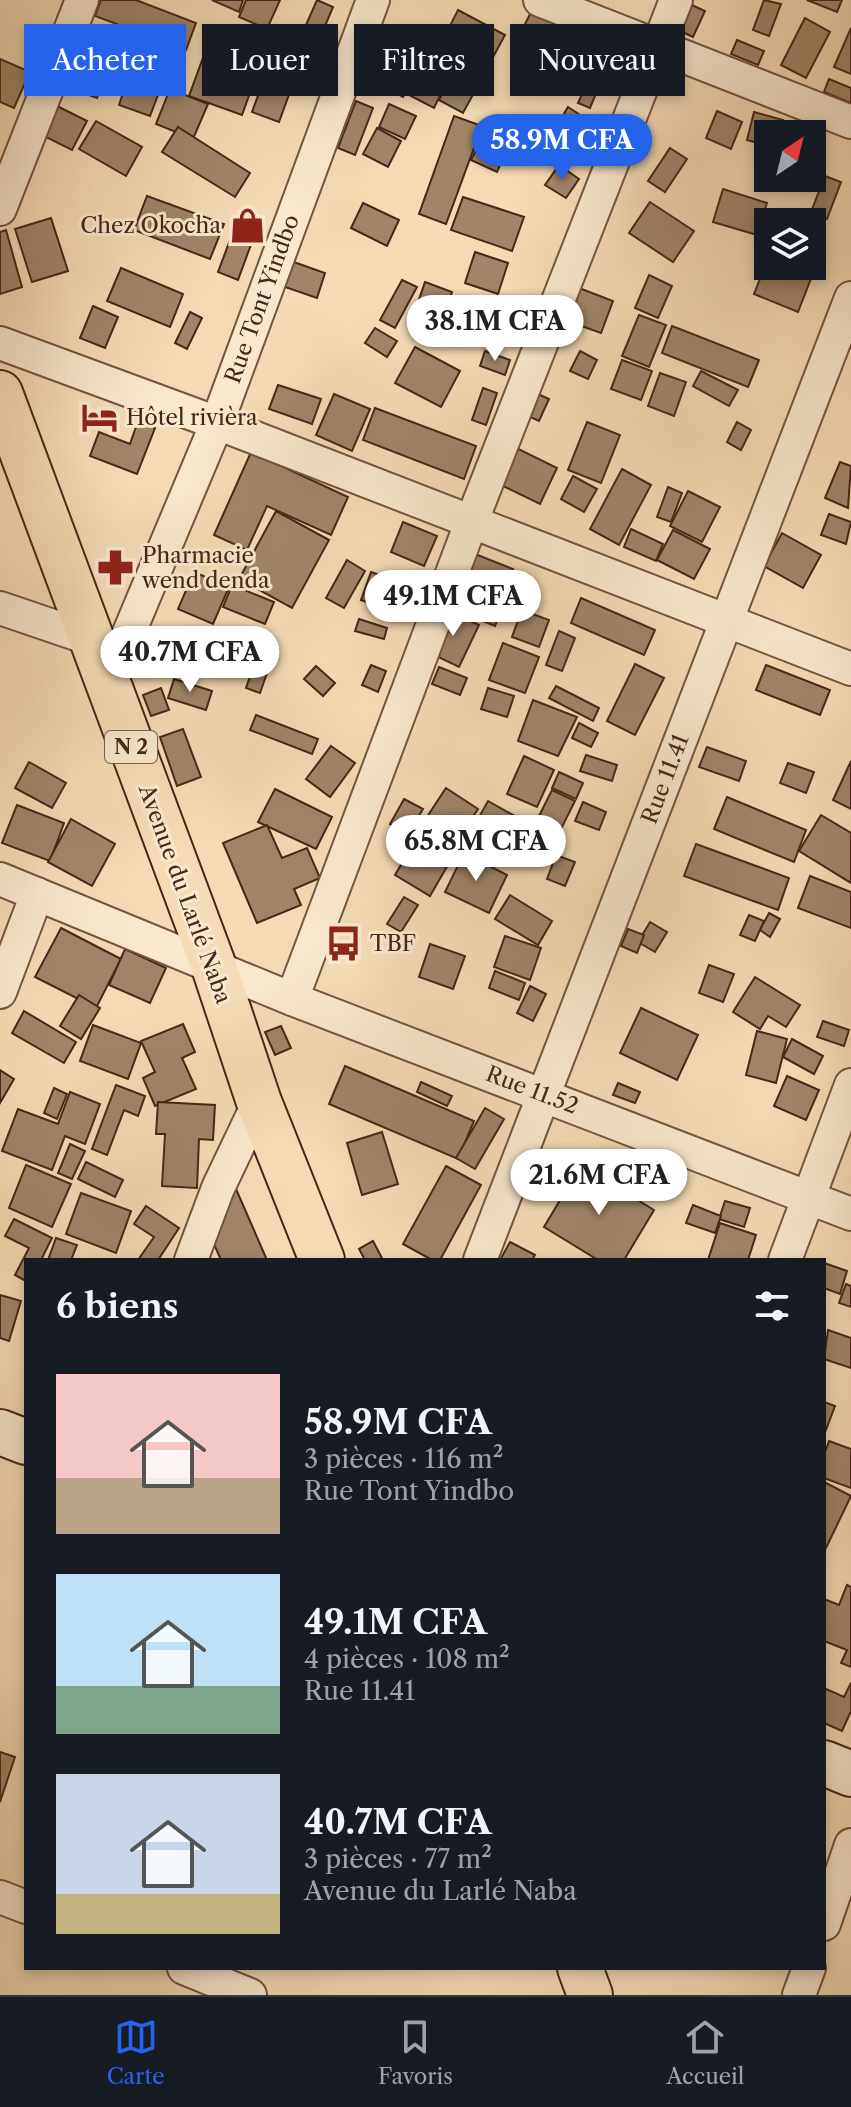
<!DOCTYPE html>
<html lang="fr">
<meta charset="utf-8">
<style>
:root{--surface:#171b24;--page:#242831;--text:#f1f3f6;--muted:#9ea1a6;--line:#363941;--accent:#2563eb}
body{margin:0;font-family:"Libre Caslon Text",serif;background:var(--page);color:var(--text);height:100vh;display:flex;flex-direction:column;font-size:30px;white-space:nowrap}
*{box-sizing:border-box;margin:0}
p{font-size:26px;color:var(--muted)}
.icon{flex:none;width:44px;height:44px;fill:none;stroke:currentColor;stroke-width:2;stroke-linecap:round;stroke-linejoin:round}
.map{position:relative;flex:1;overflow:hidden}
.sheet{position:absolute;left:24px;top:1258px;width:802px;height:712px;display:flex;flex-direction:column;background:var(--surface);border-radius:0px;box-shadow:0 4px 12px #0003}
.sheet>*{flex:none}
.top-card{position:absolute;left:24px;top:24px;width:804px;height:72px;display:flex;gap:16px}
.needle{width:52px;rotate:35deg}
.tools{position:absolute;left:754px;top:120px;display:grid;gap:16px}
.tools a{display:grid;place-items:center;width:72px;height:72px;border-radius:0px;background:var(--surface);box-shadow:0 4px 12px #0003;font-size:40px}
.price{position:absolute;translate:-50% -68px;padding:0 18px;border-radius:28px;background:#fff;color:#222;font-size:26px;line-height:52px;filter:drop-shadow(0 2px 4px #0008)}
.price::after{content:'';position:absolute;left:50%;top:48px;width:24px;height:18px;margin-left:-12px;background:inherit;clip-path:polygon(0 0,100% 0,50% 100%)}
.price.active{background:var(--accent);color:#fff}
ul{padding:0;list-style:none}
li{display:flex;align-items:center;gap:24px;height:200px;padding:0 32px}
li span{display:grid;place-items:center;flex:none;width:224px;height:160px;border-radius:0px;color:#555}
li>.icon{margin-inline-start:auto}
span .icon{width:96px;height:96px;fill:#fffc;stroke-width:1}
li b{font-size:34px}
h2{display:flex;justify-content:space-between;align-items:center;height:96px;padding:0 32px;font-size:34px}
.pill{padding:0 28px;border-radius:0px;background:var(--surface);box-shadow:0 4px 12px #0003;font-size:28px;line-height:72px}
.pill.active{background:var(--accent);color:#fff}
.tabs{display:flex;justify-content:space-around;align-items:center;height:112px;border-top:2px solid var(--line);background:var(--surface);font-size:22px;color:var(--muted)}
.tabs a{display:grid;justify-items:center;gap:4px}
.tabs .active{color:var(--accent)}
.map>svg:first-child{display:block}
.building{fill:#a0856a;stroke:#462719;stroke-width:2}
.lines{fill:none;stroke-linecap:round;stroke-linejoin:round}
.street-casing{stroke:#725440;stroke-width:36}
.secondary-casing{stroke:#462719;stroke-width:48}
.primary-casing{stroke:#462719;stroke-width:48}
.street{stroke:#f8e8ce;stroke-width:32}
.secondary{stroke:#f8e8ce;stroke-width:44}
.primary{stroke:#f4dbb4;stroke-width:44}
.labels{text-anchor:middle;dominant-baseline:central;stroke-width:6;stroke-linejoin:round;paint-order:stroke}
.shield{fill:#f8e8ce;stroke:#7b614f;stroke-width:2}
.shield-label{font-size:20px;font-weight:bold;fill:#462719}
.poi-label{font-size:22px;fill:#462719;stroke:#f8e8ce;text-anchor:start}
.street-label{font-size:22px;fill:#462719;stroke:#f8e8ce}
</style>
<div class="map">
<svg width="851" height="1995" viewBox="0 0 851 1995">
<rect width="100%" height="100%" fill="#f4dbb4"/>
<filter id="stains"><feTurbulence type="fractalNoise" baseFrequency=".0025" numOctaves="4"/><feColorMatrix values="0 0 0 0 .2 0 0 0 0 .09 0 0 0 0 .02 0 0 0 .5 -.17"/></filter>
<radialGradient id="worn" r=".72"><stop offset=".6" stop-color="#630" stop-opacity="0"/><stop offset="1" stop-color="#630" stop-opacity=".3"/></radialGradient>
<g class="building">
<path d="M101 0H136L196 23 186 50 95 16Z"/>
<path d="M212 0H243L239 12Z"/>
<path d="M246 0H280L267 29 239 17Z"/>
<path d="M317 0 333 7 315 50 298 43Z"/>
<path d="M681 0 705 11 693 37 667 25Z"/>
<path d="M764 0 781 4 769 36 753 30Z"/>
<path d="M807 0H842L837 12Z"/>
<path d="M458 10 505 35 463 113 439 100 457 65 436 53Z"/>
<path d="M531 12 577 35 559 70 513 48Z"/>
<path d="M805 18 830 32 806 78 781 65Z"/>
<path d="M851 28V74L834 67Z"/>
<path d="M385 38 400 49 387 68 372 58Z"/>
<path d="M235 40 265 51 242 115 189 96 208 44 231 52Z"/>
<path d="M737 40 764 51 758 65 731 54Z"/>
<path d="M75 55 108 67 97 98 64 86Z"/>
<path d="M0 59 30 72 14 108 0 102Z"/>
<path d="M370 63 386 71 377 88 362 80Z"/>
<path d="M427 63 450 75 434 108 411 96Z"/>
<path d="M392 66 413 76 403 97 382 86Z"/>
<path d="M267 71 294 81 279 122 252 112Z"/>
<path d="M129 75 161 87 150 116 119 105Z"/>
<path d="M589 79 600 84 590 108 578 103Z"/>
<path d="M829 79 851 88V103L824 92Z"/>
<path d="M170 89 208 104 193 139 156 124Z"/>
<path d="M356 101 373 108 355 155 338 148Z"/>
<path d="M53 104 87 121 72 150 38 133Z"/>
<path d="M389 104 416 116 405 139 379 127Z"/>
<path d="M568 107 588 120 578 136 558 124Z"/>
<path d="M717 111 742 122 731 149 706 138Z"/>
<path d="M754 112 783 120 780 134H768V146L747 140Z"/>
<path d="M454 116 482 126 446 224 419 214Z"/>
<path d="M96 121 142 147 126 176 79 149Z"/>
<path d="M549 125 572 137 561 159 538 147Z"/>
<path d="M805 125 820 132 812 151V134H801Z"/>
<path d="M178 127 250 173 235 197 162 152Z"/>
<path d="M377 128 401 141 388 167 363 154Z"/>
<path d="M479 144 504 156 497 172 471 160Z"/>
<path d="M670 148 687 159 665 192 648 181Z"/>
<path d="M559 165 579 179 566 198 545 185Z"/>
<path d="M825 176 841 182 827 219 811 212Z"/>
<path d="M723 189 767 203 757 235 713 222Z"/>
<path d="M147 196 224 224 210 259 134 230Z"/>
<path d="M463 197 524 217 512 251 451 230Z"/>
<path d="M650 202 694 231 673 262 629 233Z"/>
<path d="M363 203 399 220 387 246 351 228Z"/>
<path d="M51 218 68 271 32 282 15 229Z"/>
<path d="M236 224 256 231 238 280 218 272Z"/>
<path d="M6 230 22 287 0 294V232Z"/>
<path d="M475 252 508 263 498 294 465 283Z"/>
<path d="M768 259V266L817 263 798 312 754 294Z"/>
<path d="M291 261 325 273 317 298 282 286Z"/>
<path d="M121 268 183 294 170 327 107 301Z"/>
<path d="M649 275 672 286 658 318 635 308Z"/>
<path d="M402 280 417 287 395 328 380 320Z"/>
<path d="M425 282 452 292 442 321 415 311Z"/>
<path d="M579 288 613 301 601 333 567 321Z"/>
<path d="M518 303 532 311 512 343 499 335Z"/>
<path d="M93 306 118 317 105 348 80 338Z"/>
<path d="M190 312 202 318 187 349 175 343Z"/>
<path d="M639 315 666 325 649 367 622 356Z"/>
<path d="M672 326 759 360 748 387 662 353Z"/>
<path d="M375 328 397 341 387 357 365 343Z"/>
<path d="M415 347 460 371 441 407 395 383Z"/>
<path d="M485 351 510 360 505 375 480 366Z"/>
<path d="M580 351 597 360 588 379 570 371Z"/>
<path d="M622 360 652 371 641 400 611 389Z"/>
<path d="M701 371 738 390 729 406 693 386Z"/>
<path d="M660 373 686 382 674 416 648 406Z"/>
<path d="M278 385 321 399 312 424 269 409Z"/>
<path d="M483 388 497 393 486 425 472 420Z"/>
<path d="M529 390 549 399 539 421 519 412Z"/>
<path d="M334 394 370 409 352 451 316 435Z"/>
<path d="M375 408 476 446 464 479 363 440Z"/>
<path d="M138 421 155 428 137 474 90 456 99 432 130 444Z"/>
<path d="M587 422 620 435 601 483 568 470Z"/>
<path d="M737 422 751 430 741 450 727 442Z"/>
<path d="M506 443 557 468 540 504 489 479Z"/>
<path d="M251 452 348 497 331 535 267 506 247 550 214 535Z"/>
<path d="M840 462 851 466 848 508 825 498Z"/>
<path d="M622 469 651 485 619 545 590 529Z"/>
<path d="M573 476 597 489 584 512 561 499Z"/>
<path d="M668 487 682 493 671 522 657 517Z"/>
<path d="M688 491 720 507 702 542 670 526Z"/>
<path d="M276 511 329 540 292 608 239 579Z"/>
<path d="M829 514 851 522 846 544 821 535Z"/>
<path d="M403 522 437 536 424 566 391 552Z"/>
<path d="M631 529 663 544 656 561 624 547Z"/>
<path d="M673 530 710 549 694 579 657 560Z"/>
<path d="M782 533 821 555 803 588 764 566Z"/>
<path d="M460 548 513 569 503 592 451 571Z"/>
<path d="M347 560 365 571 344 608 326 598Z"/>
<path d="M194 572 229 587 213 624 178 609Z"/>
<path d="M371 572 385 577 376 605 361 600Z"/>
<path d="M408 579 423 585 411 613 396 607Z"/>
<path d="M232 585 274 602 265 624 223 607Z"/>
<path d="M481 587 506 597 495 626 470 616Z"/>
<path d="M581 598 655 630 644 655 571 623Z"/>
<path d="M447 610 479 625 459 667 428 652Z"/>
<path d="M522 610 549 620 539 647 512 637Z"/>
<path d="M359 619 387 628 384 639 355 631Z"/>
<path d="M559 631 575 638 562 671 546 665Z"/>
<path d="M503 643 539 657 525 693 489 680Z"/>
<path d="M260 648 274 653 260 693 246 688Z"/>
<path d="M635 664 664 678 635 735 607 721Z"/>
<path d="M371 665 386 671 378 692 362 685Z"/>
<path d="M766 665 830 690 820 715 756 690Z"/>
<path d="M316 666 335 683 323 696 304 679Z"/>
<path d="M439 667 467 678 460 695 432 684Z"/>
<path d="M174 679 212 691 206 710 168 698Z"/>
<path d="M556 686 599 708 593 721 549 698Z"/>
<path d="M161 688 169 710 151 716 143 695Z"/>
<path d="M488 688 514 696 507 717 481 709Z"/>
<path d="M533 700 577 717 558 756 518 741Z"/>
<path d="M256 715 318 739 312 754 250 730Z"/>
<path d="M579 723 598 733 591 747 572 738Z"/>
<path d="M183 729 201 777 177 786 160 737Z"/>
<path d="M331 746 355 763 330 797 306 779Z"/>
<path d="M707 747 746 761 739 781 699 767Z"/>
<path d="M586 755 617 765 612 781 580 771Z"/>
<path d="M524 756 554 770 537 807 507 794Z"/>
<path d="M851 761V809L833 800Z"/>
<path d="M29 762 66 783 52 808 15 788Z"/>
<path d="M788 763 814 772 806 793 780 783Z"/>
<path d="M559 772 583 783 576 799 552 788Z"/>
<path d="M446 788 478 809 453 847 421 826Z"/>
<path d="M275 789 332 817 316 849 258 822Z"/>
<path d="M552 790 575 801 560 831 537 820Z"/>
<path d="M727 797 806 830 794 862 714 829Z"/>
<path d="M404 799 423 809 408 834 390 824Z"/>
<path d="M488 801 554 838 545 854 501 830 487 856 464 844Z"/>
<path d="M583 802 606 812 599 830 575 821Z"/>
<path d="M17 805 64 823 50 861 2 843Z"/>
<path d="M821 815 851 833V883L799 851Z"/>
<path d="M71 819 115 844 92 886 48 862Z"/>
<path d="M267 825 282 858 307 848 320 878 294 889 301 905 257 923 223 843Z"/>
<path d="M414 843 449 863 430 896 395 875Z"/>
<path d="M696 844 789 878 778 910 684 876Z"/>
<path d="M464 853 507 875 489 913 445 892Z"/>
<path d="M556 855 575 862 565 886 547 879Z"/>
<path d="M810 876 851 892V928L798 908Z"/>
<path d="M510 895 552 921 538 945 495 919Z"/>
<path d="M404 897 418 905 401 932 387 924Z"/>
<path d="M769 913 780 919 770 937 760 930Z"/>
<path d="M749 915 764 921 755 941 740 935Z"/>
<path d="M650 922 667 932 655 952 638 942Z"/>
<path d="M61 928 121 959 96 1008 35 977Z"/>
<path d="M628 929 644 935 637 953 621 946Z"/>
<path d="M505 936 541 948 530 980 494 967Z"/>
<path d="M430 944 465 956 453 989 419 977Z"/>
<path d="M125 949 166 968 150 1003 109 985Z"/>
<path d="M709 965 734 974 723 1002 699 993Z"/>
<path d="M495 971 525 983 519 1000 489 988Z"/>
<path d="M755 977 800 1005 786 1027 768 1016 760 1029 733 1012Z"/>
<path d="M530 986 546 994 533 1021 517 1013Z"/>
<path d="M79 995 100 1008 81 1039 60 1026Z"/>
<path d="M641 1008 698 1035 677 1080 620 1053Z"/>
<path d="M24 1011 76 1042 64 1063 12 1033Z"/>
<path d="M823 1021 849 1030 844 1046 817 1037Z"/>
<path d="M183 1024 195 1052 182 1058 196 1089 155 1106 143 1078 155 1072 141 1041Z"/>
<path d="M93 1025 141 1043 128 1079 80 1061Z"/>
<path d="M281 1026 291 1048 275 1055 265 1032Z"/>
<path d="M757 1031 787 1039 776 1083 746 1075Z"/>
<path d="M792 1039 823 1056 814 1074 783 1057Z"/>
<path d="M345 1066 474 1121 458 1159 329 1104Z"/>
<path d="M0 1070 14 1079 0 1103Z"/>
<path d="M787 1076 819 1090 806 1120 774 1106Z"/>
<path d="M421 1082 452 1096 447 1106 417 1092Z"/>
<path d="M618 1083 640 1092 635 1103 613 1095Z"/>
<path d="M116 1085 145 1096 138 1116 124 1110 107 1155 92 1149Z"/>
<path d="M54 1088 67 1094 57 1119 44 1113Z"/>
<path d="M70 1092 100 1104 85 1144 65 1136 52 1170 2 1151 18 1109 58 1124Z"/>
<path d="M158 1102 215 1105 213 1140 199 1139 197 1188 162 1186 165 1134H156Z"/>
<path d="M485 1108 504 1119 475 1169 456 1158Z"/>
<path d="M382 1132 398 1184 362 1195 347 1143Z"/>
<path d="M70 1144 85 1151 72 1179 58 1173Z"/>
<path d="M86 1162 123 1180 115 1197 78 1179Z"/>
<path d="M26 1165 71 1184 52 1227 9 1208Z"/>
<path d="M581 1165 654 1210 624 1260H598L544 1227Z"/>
<path d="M446 1166 481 1185 440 1260H432L403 1244Z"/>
<path d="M236 1189 267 1260H221L197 1206Z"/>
<path d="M81 1193 131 1211 116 1253 66 1234Z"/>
<path d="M725 1201 750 1208 744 1227 719 1219Z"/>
<path d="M693 1205 721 1216 715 1233 686 1223Z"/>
<path d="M146 1206 179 1228 158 1260H138L154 1237 134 1224Z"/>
<path d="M14 1219 52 1238 41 1260H26V1281L15 1275 29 1248 5 1236Z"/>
<path d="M720 1223 756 1235 748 1260H708Z"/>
<path d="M56 1238 77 1245 71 1260H48Z"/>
<path d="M373 1241 383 1260H365L359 1249Z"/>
<path d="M510 1242 535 1255 532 1260H500Z"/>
<path d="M824 1263 847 1271 840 1294 824 1288Z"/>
<path d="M846 1284 851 1286V1307L839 1303Z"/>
<path d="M0 1295 21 1301 9 1341 0 1338Z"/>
<path d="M828 1330 851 1338V1368L824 1359Z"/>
<path d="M824 1402 835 1406 824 1435Z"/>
<path d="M829 1441 851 1449V1488L824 1478V1455Z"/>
<path d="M824 1482 851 1496 826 1548 824 1547Z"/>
<path d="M847 1585 851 1587V1667L841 1663 847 1650 824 1641V1599L839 1605Z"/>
<path d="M851 1683V1711L842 1731 824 1723V1688L844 1697Z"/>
<path d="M0 1752 15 1757 0 1802Z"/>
</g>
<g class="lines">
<defs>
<g id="street">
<path d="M540 0 851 122"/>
<path d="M0 209 82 0"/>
<path d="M0 343 217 423 851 669"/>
<path d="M0 608 94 640"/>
<path d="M107 685 217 423 373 0"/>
<path d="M0 879 292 999 851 1214"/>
<path d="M0 992 37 894"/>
<path d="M292 999 471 523 676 0"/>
<path d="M191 1260 218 1188 259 1102"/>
<path d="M480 1260 851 298"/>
<path d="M785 1260 851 1085"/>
<path d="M0 1897 26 1907"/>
<path d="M824 1924 851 1845"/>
<path d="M184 1968 250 1995"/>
<path d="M799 1995 809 1968"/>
</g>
<g id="secondary">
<path d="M0 1432 26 1442"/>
<path d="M824 1763 851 1774"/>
</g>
<g id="primary">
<path d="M0 393 214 967 259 1102 322 1260"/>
<path d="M580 1968 590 1995"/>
</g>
</defs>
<use href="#street" class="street-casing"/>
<use href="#secondary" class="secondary-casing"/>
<use href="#primary" class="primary-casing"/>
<use href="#street" class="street"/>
<use href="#secondary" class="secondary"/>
<use href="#primary" class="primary"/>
</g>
<defs>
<symbol id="shop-bare" viewBox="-9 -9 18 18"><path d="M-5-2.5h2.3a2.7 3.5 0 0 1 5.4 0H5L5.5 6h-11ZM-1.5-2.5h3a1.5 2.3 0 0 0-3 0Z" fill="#8f2418" stroke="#f8e8ce" stroke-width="2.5" paint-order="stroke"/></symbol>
<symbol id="hotel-bare" viewBox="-9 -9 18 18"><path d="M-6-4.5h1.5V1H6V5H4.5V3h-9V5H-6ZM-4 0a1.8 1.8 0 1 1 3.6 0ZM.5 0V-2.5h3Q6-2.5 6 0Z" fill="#8f2418" stroke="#f8e8ce" stroke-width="2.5" paint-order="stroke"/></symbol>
<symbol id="pharmacy-bare" viewBox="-9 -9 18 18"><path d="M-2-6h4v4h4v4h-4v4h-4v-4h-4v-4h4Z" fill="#8f2418" stroke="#f8e8ce" stroke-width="2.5" paint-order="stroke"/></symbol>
<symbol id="bus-bare" viewBox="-9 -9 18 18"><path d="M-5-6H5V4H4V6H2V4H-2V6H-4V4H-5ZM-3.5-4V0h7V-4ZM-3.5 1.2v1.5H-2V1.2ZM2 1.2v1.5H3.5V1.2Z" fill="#8f2418" stroke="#f8e8ce" stroke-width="2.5" paint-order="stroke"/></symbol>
</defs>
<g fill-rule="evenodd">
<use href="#shop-bare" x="222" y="200" width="51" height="51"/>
<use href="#hotel-bare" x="74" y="392" width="51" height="51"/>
<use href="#pharmacy-bare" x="90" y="542" width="51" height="51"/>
<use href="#bus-bare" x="318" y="918" width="51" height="51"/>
</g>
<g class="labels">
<rect class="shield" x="105" y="731" width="52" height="32" rx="6"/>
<g class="shield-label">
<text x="131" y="747">N 2</text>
</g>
<g class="poi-label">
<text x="221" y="225" text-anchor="end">Chez Okocha</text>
<text x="126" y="417">Hôtel rivièra</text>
<text x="142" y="555">Pharmacie<tspan x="142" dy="25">wend denda</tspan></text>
<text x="370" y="943">TBF</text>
</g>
<g class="street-label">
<text transform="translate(262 299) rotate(-70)">Rue Tont Yindbo</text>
<text transform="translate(665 779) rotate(-69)">Rue 11.41</text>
<text transform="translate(185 894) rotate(70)">Avenue du Larlé Naba</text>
<text transform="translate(532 1090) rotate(21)">Rue 11.52</text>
</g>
</g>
<rect width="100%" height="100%" filter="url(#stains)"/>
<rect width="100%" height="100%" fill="url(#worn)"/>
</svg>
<div class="tools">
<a><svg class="needle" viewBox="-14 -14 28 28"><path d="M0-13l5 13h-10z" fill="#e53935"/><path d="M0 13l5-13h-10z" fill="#9ea1a6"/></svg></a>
<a><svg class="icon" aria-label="layers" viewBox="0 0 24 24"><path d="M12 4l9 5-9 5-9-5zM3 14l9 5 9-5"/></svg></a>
</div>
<b class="price active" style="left:562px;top:182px">58.9M CFA</b>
<b class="price" style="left:495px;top:363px">38.1M CFA</b>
<b class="price" style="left:453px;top:638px">49.1M CFA</b>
<b class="price" style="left:190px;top:694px">40.7M CFA</b>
<b class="price" style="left:476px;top:883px">65.8M CFA</b>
<b class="price" style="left:599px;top:1217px">21.6M CFA</b>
<div class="top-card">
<a class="pill active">Acheter</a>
<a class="pill">Louer</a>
<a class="pill">Filtres</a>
<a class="pill">Nouveau</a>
</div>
<section class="sheet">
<h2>6 biens<svg class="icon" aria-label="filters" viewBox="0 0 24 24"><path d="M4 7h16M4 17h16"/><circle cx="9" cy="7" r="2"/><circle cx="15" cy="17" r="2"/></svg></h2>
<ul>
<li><span style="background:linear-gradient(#f6c9c9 65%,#b9a48a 0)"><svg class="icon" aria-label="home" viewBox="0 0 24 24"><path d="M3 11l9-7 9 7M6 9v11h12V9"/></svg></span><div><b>58.9M CFA</b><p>3 pièces · 116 m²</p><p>Rue Tont Yindbo</p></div></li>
<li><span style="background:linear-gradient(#bfe0f5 70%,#7fa58c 0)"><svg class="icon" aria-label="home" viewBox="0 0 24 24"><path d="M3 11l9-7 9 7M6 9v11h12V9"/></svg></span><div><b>49.1M CFA</b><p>4 pièces · 108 m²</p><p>Rue 11.41</p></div></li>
<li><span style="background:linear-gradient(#c9d6e8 75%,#c2b280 0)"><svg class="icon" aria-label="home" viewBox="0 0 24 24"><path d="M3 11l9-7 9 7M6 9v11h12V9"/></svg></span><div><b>40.7M CFA</b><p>3 pièces · 77 m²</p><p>Avenue du Larlé Naba</p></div></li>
</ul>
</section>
</div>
<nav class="tabs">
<a class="active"><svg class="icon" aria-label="map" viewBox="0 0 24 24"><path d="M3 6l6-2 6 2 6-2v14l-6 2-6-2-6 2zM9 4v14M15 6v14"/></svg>Carte</a>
<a><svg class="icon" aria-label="saved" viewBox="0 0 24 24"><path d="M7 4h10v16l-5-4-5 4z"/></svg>Favoris</a>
<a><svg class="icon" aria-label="home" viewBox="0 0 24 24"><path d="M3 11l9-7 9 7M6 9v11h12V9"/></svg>Accueil</a>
</nav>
